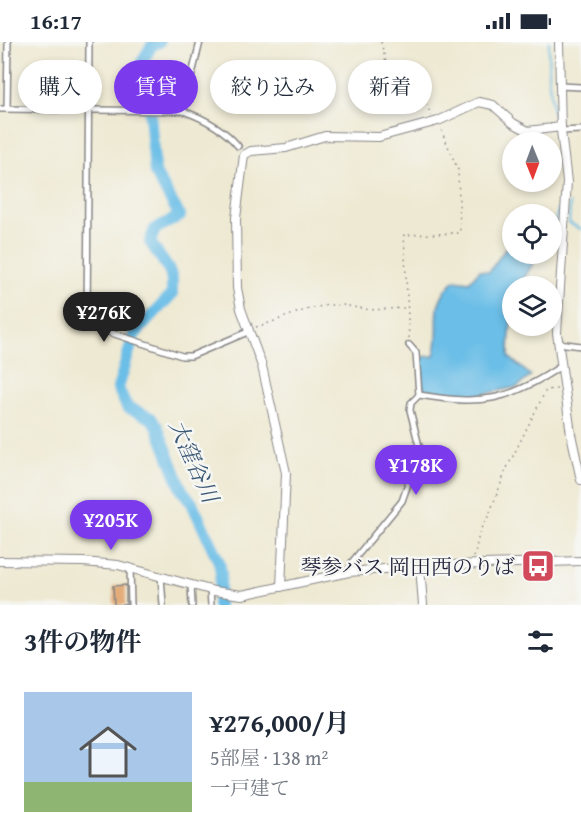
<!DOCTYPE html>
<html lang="ja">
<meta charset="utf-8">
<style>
:root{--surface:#fff;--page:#f2f2f3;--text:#1f2937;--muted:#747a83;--accent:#7c3aed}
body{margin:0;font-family:"Gentium Book Plus","Noto Serif JP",serif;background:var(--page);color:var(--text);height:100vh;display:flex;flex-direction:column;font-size:22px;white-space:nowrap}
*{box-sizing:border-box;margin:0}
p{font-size:20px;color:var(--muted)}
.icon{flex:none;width:33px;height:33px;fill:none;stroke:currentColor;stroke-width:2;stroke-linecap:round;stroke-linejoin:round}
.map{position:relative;height:563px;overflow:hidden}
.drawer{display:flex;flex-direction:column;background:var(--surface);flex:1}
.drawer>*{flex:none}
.guide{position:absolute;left:18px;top:18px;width:546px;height:54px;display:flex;gap:12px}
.needle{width:39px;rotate:179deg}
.buttons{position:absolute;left:502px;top:90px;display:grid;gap:12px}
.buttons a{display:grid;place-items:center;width:60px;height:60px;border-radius:50%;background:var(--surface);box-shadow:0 3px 9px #0003;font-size:30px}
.price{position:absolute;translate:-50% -51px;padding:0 14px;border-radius:21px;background:var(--accent);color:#fff;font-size:20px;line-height:39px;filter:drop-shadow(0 2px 3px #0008)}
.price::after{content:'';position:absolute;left:50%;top:36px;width:18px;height:14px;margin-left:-9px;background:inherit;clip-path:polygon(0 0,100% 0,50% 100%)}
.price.active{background:#222;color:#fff}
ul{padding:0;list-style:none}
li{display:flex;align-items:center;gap:18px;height:150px;padding:0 24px}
li span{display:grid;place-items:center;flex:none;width:168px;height:120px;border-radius:0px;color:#555}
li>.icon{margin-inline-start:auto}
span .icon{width:72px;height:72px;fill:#fffc;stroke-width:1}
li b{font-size:26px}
h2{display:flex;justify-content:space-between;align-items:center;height:72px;padding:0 24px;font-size:26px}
.chip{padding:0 21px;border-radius:27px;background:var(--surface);box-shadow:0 3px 9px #0003;font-size:21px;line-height:54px}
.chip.active{background:var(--accent);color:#fff}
.status{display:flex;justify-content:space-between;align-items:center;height:42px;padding:0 30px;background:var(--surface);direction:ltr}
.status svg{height:16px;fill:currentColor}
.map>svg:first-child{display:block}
.water{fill:#6bbee7;stroke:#467091;stroke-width:1.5}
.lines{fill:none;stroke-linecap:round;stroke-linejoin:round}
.stream{stroke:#6bbee7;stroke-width:2}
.river{stroke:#6bbee7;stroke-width:12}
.building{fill:#e3ac79}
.street-casing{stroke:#888686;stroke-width:8}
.secondary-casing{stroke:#888686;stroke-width:10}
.path{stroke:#888686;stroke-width:1.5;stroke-dasharray:1.5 4.5;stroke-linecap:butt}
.street{stroke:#fff;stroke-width:5}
.secondary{stroke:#fff;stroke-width:8}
.labels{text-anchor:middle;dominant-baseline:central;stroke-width:5;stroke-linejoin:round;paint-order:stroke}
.poi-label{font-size:21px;fill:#22223b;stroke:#f6f6f2;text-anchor:end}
.water-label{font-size:22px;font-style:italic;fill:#3c5977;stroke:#f6f6f2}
</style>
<div class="status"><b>16:17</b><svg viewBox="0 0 49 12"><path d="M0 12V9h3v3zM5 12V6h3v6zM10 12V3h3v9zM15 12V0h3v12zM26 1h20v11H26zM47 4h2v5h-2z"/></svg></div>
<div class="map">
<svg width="581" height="563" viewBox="0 0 581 563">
<rect width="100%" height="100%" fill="#f6f6f2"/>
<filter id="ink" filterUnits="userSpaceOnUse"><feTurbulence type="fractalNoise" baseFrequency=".0167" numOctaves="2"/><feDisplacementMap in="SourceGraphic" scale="12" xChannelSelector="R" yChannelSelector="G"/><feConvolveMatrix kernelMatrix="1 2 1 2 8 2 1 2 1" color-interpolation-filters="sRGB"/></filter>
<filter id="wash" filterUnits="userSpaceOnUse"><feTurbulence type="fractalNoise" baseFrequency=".008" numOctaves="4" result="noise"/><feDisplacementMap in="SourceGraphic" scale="24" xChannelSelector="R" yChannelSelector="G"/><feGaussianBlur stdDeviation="1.35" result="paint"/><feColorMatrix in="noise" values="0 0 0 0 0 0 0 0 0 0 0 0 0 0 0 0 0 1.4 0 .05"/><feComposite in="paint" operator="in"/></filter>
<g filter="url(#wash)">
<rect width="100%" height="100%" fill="#eee9d2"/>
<path class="water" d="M513 196V212H539L519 244H513C513 268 509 291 509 315L531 334 517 345 468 355 422 347V315L434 314C444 281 426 264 455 238L469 240 480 228 489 230Z"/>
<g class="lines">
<g class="stream">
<path d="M549 0 548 34 555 84"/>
<path d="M555 89 562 128"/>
<path d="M570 161 569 181 581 187"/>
<path d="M552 193 558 168 562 165"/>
</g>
<path class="river" d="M159 0 152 3 142 20 143 36 150 72 155 131 180 174 155 187 150 200 169 228 172 237V252L134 293 118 346 127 365 151 376 157 384 182 448 192 461 219 520 221 531 218 563"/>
</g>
<g id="blocks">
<path class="building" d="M126 543V563H114L113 544Z"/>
</g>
</g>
<g filter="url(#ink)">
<use href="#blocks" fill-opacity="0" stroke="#888686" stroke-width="1.5"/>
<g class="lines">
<defs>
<g id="street">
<path d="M89 0 87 283 182 314H191L250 289"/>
<path d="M559 44 581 45"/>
<path d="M0 67 183 69C203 76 225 88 238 104"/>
<path d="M7 67 8 0"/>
<path d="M183 69 200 0"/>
<path d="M561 89 581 88"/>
<path d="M558 301 581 304"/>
<path d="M409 303 416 311 419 353"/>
<path d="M419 353C481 363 508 360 561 324"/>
<path d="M130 525 131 563"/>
<path d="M349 530 352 520 402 459 420 408 410 368 411 361 419 353"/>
<path d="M161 534 163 563"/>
<path d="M191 542 192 563"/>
<path d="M210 548 211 563"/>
</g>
<g id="secondary">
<path d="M559 0 561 89 567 140 557 291 571 392 581 438"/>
<path d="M0 519 83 520 118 523 214 549 242 553 349 530 420 524 581 519"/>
<path d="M420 524 423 563"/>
<path d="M281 545 286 431 262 324 241 267 237 246 236 176 244 113 251 109 286 106 325 94 379 95 438 79 479 60 493 63 513 81 528 89 561 85"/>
</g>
</defs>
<use href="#street" class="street-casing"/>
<use href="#secondary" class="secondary-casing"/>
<g class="path">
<path d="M381 0 388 29 415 25 431 74"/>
<path d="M256 285C282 278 304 265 332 263 344 262 352 265 364 267 376 269 393 266 406 266"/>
<path d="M409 296 404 193 460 191 458 128 440 85"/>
<path d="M474 515 480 488 489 473 506 428 546 348 557 347"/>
</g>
<use href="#street" class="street"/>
<use href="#secondary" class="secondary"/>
</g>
</g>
<defs>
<symbol id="bus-square" viewBox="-11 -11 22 22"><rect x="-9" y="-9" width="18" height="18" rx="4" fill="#d1495b" stroke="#f6f6f2"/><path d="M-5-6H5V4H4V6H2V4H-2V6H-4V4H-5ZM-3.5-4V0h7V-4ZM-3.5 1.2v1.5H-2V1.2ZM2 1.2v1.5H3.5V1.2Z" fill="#fff"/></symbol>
</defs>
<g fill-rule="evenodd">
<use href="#bus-square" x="519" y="505" width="38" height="38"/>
</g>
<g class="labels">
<g class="poi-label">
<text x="515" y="524">琴参バス 岡田西のりば</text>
</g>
<g class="water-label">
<text transform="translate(194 419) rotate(66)">大窪谷川</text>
</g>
</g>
</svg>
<div class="buttons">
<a><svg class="needle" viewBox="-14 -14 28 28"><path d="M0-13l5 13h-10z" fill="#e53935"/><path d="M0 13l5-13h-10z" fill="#747a83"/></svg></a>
<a><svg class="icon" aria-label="locate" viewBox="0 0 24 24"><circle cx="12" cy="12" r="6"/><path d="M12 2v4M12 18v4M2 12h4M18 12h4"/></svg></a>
<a><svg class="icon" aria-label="layers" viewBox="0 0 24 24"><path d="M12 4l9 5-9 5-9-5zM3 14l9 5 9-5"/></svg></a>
</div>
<b class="price active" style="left:104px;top:301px">¥276K</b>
<b class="price" style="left:416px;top:454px">¥178K</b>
<b class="price" style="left:111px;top:509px">¥205K</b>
<div class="guide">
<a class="chip">購入</a>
<a class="chip active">賃貸</a>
<a class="chip">絞り込み</a>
<a class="chip">新着</a>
</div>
</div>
<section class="drawer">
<h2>3件の物件<svg class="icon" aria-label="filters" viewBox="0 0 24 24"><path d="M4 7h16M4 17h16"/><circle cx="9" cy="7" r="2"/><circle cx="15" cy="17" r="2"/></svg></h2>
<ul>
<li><span style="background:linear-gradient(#a9c7e8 75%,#8fb573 0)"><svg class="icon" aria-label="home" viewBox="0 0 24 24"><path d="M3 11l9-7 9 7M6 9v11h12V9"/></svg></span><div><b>¥276,000/月</b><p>5部屋 · 138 m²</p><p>一戸建て</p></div></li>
</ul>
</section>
